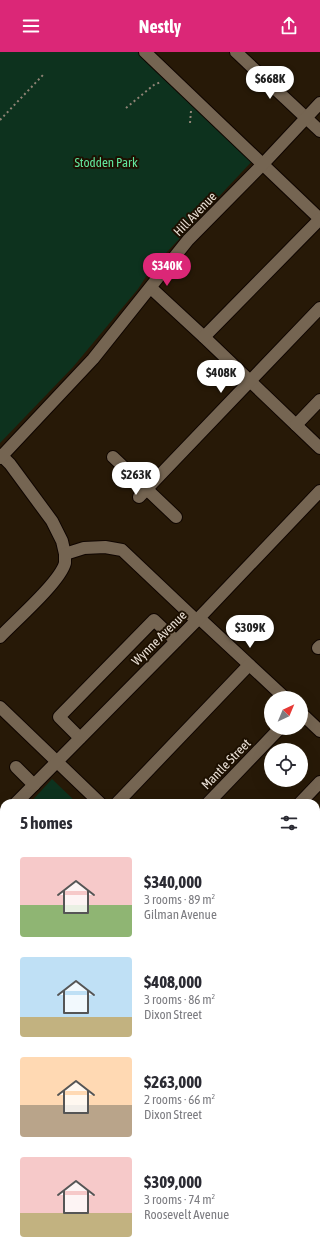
<!DOCTYPE html>
<meta charset="utf-8">
<style>
:root{--surface:#fff;--page:#f7f7f7;--text:#2b2b33;--muted:#7c7c81;--accent:#db2777}
body{margin:0;font-family:"Asap Condensed",sans-serif;background:var(--page);color:var(--text);height:100vh;display:flex;flex-direction:column;font-size:15px;white-space:nowrap}
*{box-sizing:border-box;margin:0}
p{font-size:13px;color:var(--muted)}
.icon{flex:none;width:22px;height:22px;fill:none;stroke:currentColor;stroke-width:2;stroke-linecap:round;stroke-linejoin:round}
.map{position:relative;flex:1;overflow:hidden}
.details{position:absolute;left:0px;top:747px;width:320px;height:456px;display:flex;flex-direction:column;background:var(--surface);border-radius:12px 12px 0 0;box-shadow:0 4px 16px #0002}
.details>*{flex:none}
.needle{width:26px;rotate:44deg}
.fabs{position:absolute;left:264px;top:639px;display:grid;gap:8px}
.fabs a{display:grid;place-items:center;width:44px;height:44px;border-radius:50%;background:var(--surface);box-shadow:0 4px 16px #0002;font-size:20px}
.price{position:absolute;translate:-50% -34px;padding:0 9px;border-radius:14px;background:#fff;color:#222;font-size:13px;line-height:26px;filter:drop-shadow(0 1px 2px #0008)}
.price::after{content:'';position:absolute;left:50%;top:24px;width:12px;height:9px;margin-left:-6px;background:inherit;clip-path:polygon(0 0,100% 0,50% 100%)}
.price.on{background:var(--accent);color:#fff}
ul{padding:0;list-style:none}
li{display:flex;align-items:center;gap:12px;height:100px;padding:0 20px}
li span{display:grid;place-items:center;flex:none;width:112px;height:80px;border-radius:4px;color:#555}
li>.icon{margin-inline-start:auto}
span .icon{width:48px;height:48px;fill:#fffc;stroke-width:1}
li b{font-size:17px}
h2{display:flex;justify-content:space-between;align-items:center;height:48px;padding:0 20px;font-size:17px}
header{display:flex;justify-content:space-between;align-items:center;height:52px;padding:0 20px;background:var(--accent);color:#fff;font-size:18px;font-weight:700}
.map>svg:first-child{display:block}
.green{fill:#0d321e}
.lines{fill:none;stroke-linecap:round;stroke-linejoin:round}
.minor-casing{stroke:#0f0500;stroke-width:14}
.path{stroke:#908476;stroke-width:2;stroke-dasharray:2 3;stroke-linecap:butt}
.minor{stroke:#756552;stroke-width:12}
.labels{text-anchor:middle;dominant-baseline:central;stroke-width:4;stroke-linejoin:round;paint-order:stroke}
.park-label{font-size:13px;fill:#61e59c;stroke:#1d1001}
.street-label{font-size:13px;fill:#e9dfd4;stroke:#1d1001}
</style>
<header><svg class="icon" aria-label="menu" viewBox="0 0 24 24"><path d="M4 6h16M4 12h16M4 18h16"/></svg>Nestly<svg class="icon" aria-label="share" viewBox="0 0 24 24"><path d="M12 15V3M7 8l5-5 5 5M5 13v7h14v-7"/></svg></header>
<div class="map">
<svg width="320" height="1203" viewBox="0 0 320 1203">
<rect width="100%" height="100%" fill="#271907"/>
<g class="green">
<path d="M0 0H142L255 106 151 217 138 237 73 315 0 391Z"/>
<path d="M52 727 77 751H30Z"/>
<path d="M4 779V938L0 934V783Z"/>
</g>
<g class="lines">
<defs>
<g id="minor">
<path d="M145 0 320 167"/>
<path d="M236 0 320 79"/>
<path d="M151 236 204 285 320 396"/>
<path d="M204 285 320 167"/>
<path d="M296 373 320 348"/>
<path d="M2 404 10 412 52 469 62 489 65 502"/>
<path d="M113 405 176 465"/>
<path d="M0 406 93 307 188 188 263 112 320 51"/>
<path d="M139 445 320 256"/>
<path d="M199 566 285 646"/>
<path d="M0 585C15 569 60 530 65 511 65 508 65 505 65 502L84 496 105 495 122 498 196 568"/>
<path d="M318 596 320 594"/>
<path d="M0 655 100 751"/>
<path d="M301 661 320 679"/>
<path d="M80 686 59 665 154 568 176 589"/>
<path d="M16 715 34 733"/>
<path d="M16 751 199 566 320 439"/>
<path d="M117 751 249 613"/>
<path d="M208 751 280 676"/>
<path d="M300 751 320 730"/>
<path d="M0 768 4 764"/>
<path d="M316 838 320 834"/>
<path d="M316 933 320 929"/>
<path d="M0 946 4 950"/>
<path d="M316 957 320 961"/>
<path d="M0 968 4 964"/>
<path d="M316 1030 320 1026"/>
<path d="M0 1065 4 1061"/>
<path d="M316 1125 320 1121"/>
<path d="M0 1164 4 1160"/>
<path d="M271 1199 275 1203"/>
<path d="M54 1203 58 1199"/>
<path d="M150 1203 154 1199"/>
<path d="M241 1203 245 1199"/>
</g>
</defs>
<use href="#minor" class="minor-casing"/>
<g class="path">
<path d="M126 56 155 32 162 30"/>
<path d="M0 68 43 23"/>
<path d="M190 71 191 59"/>
</g>
<use href="#minor" class="minor"/>
</g>
<g class="labels">
<g class="park-label">
<text x="106" y="110">Stodden Park</text>
</g>
<g class="street-label">
<text transform="translate(195 162) rotate(-46)">Hill Avenue</text>
<text transform="translate(159 586) rotate(-45)">Wynne Avenue</text>
<text transform="translate(226 712) rotate(-46)">Mantle Street</text>
</g>
</g>
</svg>
<div class="fabs">
<a><svg class="needle" viewBox="-14 -14 28 28"><path d="M0-13l5 13h-10z" fill="#e53935"/><path d="M0 13l5-13h-10z" fill="#7c7c81"/></svg></a>
<a><svg class="icon" aria-label="locate" viewBox="0 0 24 24"><circle cx="12" cy="12" r="6"/><path d="M12 2v4M12 18v4M2 12h4M18 12h4"/></svg></a>
</div>
<b class="price" style="left:270px;top:48px">$668K</b>
<b class="price on" style="left:167px;top:235px">$340K</b>
<b class="price" style="left:221px;top:342px">$408K</b>
<b class="price" style="left:136px;top:444px">$263K</b>
<b class="price" style="left:250px;top:597px">$309K</b>
<section class="details">
<h2>5 homes<svg class="icon" aria-label="filters" viewBox="0 0 24 24"><path d="M4 7h16M4 17h16"/><circle cx="9" cy="7" r="2"/><circle cx="15" cy="17" r="2"/></svg></h2>
<ul>
<li><span style="background:linear-gradient(#f6c9c9 60%,#8fb573 0)"><svg class="icon" aria-label="home" viewBox="0 0 24 24"><path d="M3 11l9-7 9 7M6 9v11h12V9"/></svg></span><div><b>$340,000</b><p>3 rooms · 89 m²</p><p>Gilman Avenue</p></div></li>
<li><span style="background:linear-gradient(#bfe0f5 75%,#c2b280 0)"><svg class="icon" aria-label="home" viewBox="0 0 24 24"><path d="M3 11l9-7 9 7M6 9v11h12V9"/></svg></span><div><b>$408,000</b><p>3 rooms · 86 m²</p><p>Dixon Street</p></div></li>
<li><span style="background:linear-gradient(#ffd9b3 60%,#b9a48a 0)"><svg class="icon" aria-label="home" viewBox="0 0 24 24"><path d="M3 11l9-7 9 7M6 9v11h12V9"/></svg></span><div><b>$263,000</b><p>2 rooms · 66 m²</p><p>Dixon Street</p></div></li>
<li><span style="background:linear-gradient(#f6c9c9 70%,#c2b280 0)"><svg class="icon" aria-label="home" viewBox="0 0 24 24"><path d="M3 11l9-7 9 7M6 9v11h12V9"/></svg></span><div><b>$309,000</b><p>3 rooms · 74 m²</p><p>Roosevelt Avenue</p></div></li>
</ul>
</section>
</div>
